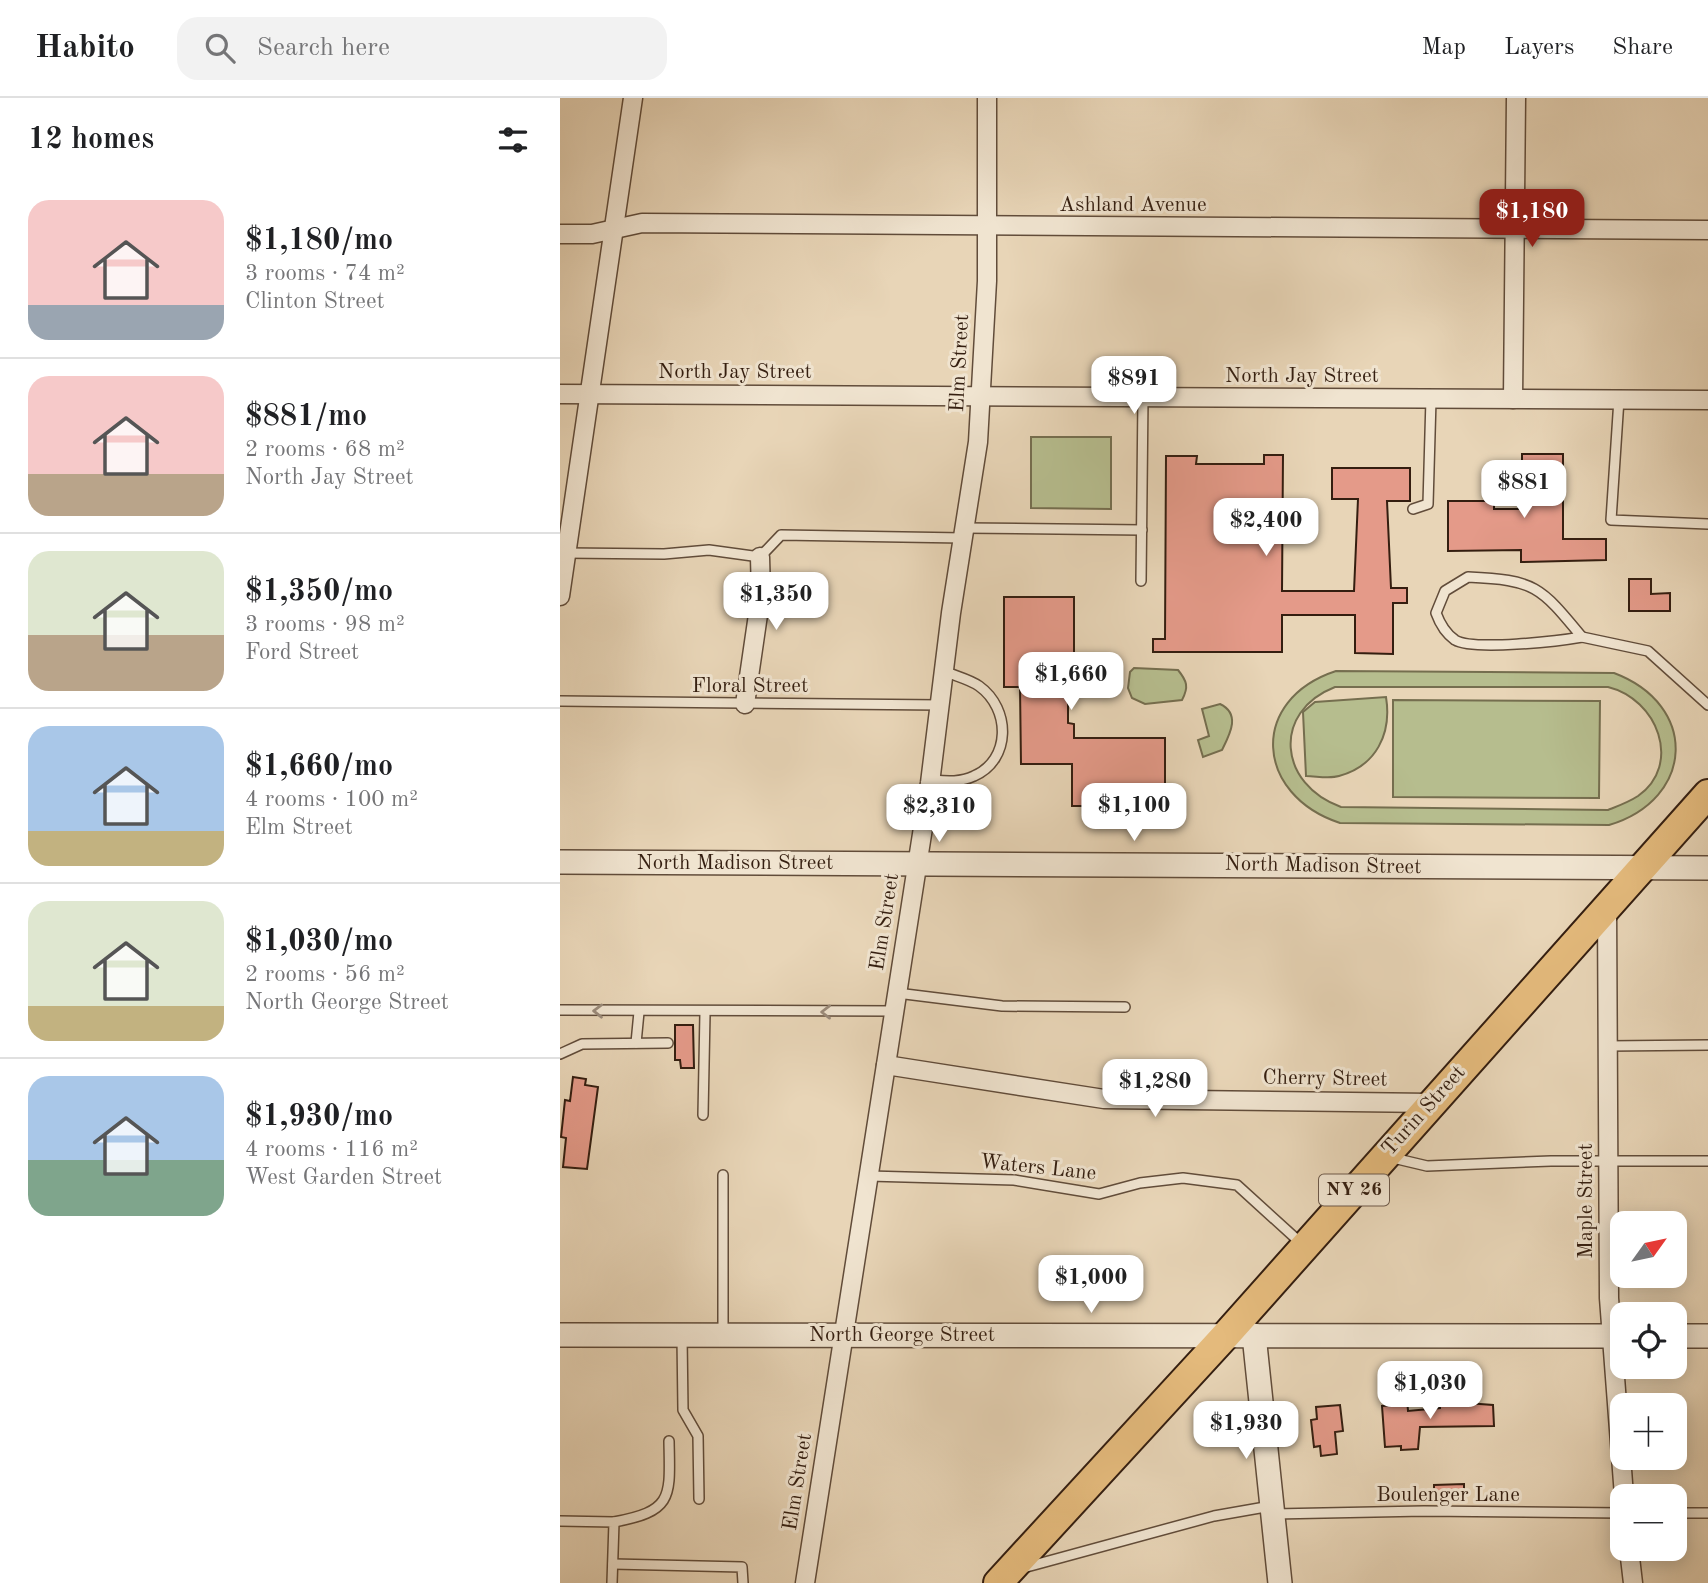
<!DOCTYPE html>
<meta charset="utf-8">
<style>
:root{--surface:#fff;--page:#f2f2f2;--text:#202124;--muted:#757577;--line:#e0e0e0;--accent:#8f2418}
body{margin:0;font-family:"Old Standard TT",serif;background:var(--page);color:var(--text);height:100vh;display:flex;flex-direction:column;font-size:26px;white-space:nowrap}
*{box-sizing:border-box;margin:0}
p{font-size:23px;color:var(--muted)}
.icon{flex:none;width:38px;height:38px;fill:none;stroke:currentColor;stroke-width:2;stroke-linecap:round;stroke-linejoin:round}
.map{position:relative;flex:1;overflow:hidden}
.panel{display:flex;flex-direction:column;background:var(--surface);width:560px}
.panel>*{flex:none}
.needle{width:46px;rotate:57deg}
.controls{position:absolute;left:1050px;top:1113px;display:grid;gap:14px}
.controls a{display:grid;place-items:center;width:77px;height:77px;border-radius:14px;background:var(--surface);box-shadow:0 4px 18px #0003;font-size:35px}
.price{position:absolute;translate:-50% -60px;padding:0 16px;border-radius:14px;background:#fff;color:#222;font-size:23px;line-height:46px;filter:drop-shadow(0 2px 4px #0008)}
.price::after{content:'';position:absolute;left:50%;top:42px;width:21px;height:16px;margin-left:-10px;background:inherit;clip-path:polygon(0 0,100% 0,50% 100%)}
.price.selected{background:var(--accent);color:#fff}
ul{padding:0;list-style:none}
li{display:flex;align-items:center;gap:21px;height:175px;padding:0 28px}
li+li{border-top:2px solid var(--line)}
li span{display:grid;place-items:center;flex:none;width:196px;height:140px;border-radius:21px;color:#555}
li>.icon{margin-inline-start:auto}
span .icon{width:84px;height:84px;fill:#fffc;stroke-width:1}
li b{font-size:30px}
h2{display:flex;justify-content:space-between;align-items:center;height:84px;padding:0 28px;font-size:30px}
header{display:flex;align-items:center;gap:42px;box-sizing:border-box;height:98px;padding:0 35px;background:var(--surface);border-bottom:2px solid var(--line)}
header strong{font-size:33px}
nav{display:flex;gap:38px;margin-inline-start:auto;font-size:24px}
.search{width:490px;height:63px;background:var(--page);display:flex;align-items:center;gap:18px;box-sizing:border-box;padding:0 24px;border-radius:21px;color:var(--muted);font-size:26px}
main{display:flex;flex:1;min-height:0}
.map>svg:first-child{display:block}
.green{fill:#b6bd8e;stroke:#756e4f;stroke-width:2;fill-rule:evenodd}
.building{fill:#e49a89;stroke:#341e10;stroke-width:2}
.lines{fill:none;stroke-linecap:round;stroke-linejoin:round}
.service-casing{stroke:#614c3a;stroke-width:12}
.minor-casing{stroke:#614c3a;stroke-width:21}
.tertiary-casing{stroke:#614c3a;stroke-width:26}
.primary-casing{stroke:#341e10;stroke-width:32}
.service{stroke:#f0e4d0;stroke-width:9}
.minor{stroke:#f0e4d0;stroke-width:18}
.tertiary{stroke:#f0e4d0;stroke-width:23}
.primary{stroke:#e4ba7c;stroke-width:28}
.oneway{stroke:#9b8b7a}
.labels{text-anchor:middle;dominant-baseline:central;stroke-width:6;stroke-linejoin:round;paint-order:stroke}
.shield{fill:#f0e4d0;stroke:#6c594a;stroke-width:2}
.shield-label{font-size:19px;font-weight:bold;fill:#341e10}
.street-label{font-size:21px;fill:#341e10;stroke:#f0e4d0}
</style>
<header>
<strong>Habito</strong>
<div class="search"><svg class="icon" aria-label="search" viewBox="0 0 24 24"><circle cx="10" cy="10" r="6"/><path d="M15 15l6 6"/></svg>Search here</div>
<nav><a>Map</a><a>Layers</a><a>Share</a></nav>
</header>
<main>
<section class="panel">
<h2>12 homes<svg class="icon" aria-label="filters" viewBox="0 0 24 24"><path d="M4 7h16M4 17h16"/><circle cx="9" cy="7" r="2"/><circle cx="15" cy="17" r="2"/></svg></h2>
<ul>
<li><span style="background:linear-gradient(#f6c9c9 75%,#9aa5b1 0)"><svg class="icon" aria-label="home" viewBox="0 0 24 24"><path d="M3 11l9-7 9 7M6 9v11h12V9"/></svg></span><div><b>$1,180/mo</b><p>3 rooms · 74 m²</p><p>Clinton Street</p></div></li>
<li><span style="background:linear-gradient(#f6c9c9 70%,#b9a48a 0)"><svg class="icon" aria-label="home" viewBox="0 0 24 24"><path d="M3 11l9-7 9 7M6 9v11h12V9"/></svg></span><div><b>$881/mo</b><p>2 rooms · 68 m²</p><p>North Jay Street</p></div></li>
<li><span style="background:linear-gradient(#dfe7d0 60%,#b9a48a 0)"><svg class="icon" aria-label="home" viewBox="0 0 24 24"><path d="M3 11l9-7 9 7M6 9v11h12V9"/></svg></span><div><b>$1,350/mo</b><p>3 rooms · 98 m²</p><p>Ford Street</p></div></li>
<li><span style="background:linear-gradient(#a9c7e8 75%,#c2b280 0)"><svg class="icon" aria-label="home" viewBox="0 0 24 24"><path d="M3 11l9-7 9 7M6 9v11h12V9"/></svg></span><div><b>$1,660/mo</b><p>4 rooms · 100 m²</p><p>Elm Street</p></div></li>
<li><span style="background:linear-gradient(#dfe7d0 75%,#c2b280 0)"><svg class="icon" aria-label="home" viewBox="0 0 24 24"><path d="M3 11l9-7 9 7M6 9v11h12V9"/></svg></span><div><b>$1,030/mo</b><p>2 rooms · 56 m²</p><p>North George Street</p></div></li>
<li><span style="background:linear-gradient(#a9c7e8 60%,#7fa58c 0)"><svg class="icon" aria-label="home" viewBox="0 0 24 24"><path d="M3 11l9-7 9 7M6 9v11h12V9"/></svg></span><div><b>$1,930/mo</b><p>4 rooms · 116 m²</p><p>West Garden Street</p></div></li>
</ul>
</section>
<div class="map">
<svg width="1148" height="1485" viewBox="0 0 1148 1485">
<rect width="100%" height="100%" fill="#e8d5b7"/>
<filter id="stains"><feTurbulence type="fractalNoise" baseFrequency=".00286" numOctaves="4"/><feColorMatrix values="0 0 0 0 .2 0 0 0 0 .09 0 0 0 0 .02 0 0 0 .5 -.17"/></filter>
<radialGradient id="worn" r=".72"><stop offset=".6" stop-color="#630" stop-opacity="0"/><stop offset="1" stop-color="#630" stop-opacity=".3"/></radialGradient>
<g class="green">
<path d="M471 339H551V411L471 410Z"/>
<path d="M574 570 618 572C627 583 629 589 622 602L585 606 572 600 568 590 570 574Z"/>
<path d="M776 573 1054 575C1139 607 1135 701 1049 727L780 725C695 697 688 602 776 573ZM775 589H1048C1097 601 1123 666 1078 698 1069 704 1058 708 1048 712L781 709C719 687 711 614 775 589Z"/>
<path d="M826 599C832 636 816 668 779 678 769 681 756 678 746 678L743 614 755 604Z"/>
<path d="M833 602 1040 603 1039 700 833 699Z"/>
<path d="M660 606C681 616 670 636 662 652L643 659 638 642 649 638 642 611Z"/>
</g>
<g class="building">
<path d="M962 356H1003V441H1046V462L961 464V452L888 453V403H934V411H962Z"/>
<path d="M704 357H723L722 493H794L798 401H772V370H850V403H827L831 490H847V505H833V556L795 555V517H722V554H593V541H605L606 358H637L636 366H704Z"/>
<path d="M1069 481H1091V496L1110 495V513H1069Z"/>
<path d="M444 499H514V589H508V625L514 626V640H605V708H512V666H461L460 589H444Z"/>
<path d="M115 927H133L134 970H121L120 962H115Z"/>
<path d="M13 979 26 981 25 987 38 989 27 1071 3 1069 6 1040 1 1039 5 1002 10 1003Z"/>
<path d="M847 1300 848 1313 880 1310V1307H893V1304L933 1307 934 1328 860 1329 858 1351 841 1352V1348L825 1349 822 1308 834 1307V1301Z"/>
<path d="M780 1307 783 1333 775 1334 777 1356 761 1358 760 1348 754 1349 751 1322 757 1321 756 1309Z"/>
<path d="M904 1386V1402L874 1403V1387Z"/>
</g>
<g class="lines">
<defs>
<g id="service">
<path d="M1059 301 1051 422 1148 426"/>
<path d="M853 411 868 406 871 301"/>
<path d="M405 430 582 432"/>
<path d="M5 455 104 456 149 452 200 459 221 437 403 440"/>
<path d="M908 479C975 482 980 488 1022 539 999 543 913 553 895 542 885 535 880 526 876 515L885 493Z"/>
<path d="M581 483 583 299"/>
<path d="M1022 539 1088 553 1148 607"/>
<path d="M0 603 380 607"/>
<path d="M370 682C385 683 399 685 414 678 451 662 451 611 419 588 409 581 395 578 384 573"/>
<path d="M337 895 442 908 565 909"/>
<path d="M0 912 334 913"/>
<path d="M76 945 79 914"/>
<path d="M1048 948 1148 947"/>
<path d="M0 956 22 946 108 945"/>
<path d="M143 1017 145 915"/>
<path d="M829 1059 867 1068 991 1063H1148"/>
<path d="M163 1077V1235"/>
<path d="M309 1078 454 1082 539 1096 580 1085 623 1080 677 1087 743 1147"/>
<path d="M122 1239 123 1312 138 1338 139 1401"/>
<path d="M1115 1415H1148"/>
<path d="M714 1416 864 1413 1062 1415"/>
<path d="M0 1423 54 1424 52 1485"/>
<path d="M54 1424C114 1413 110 1399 109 1343"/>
<path d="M53 1466 182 1469 183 1485"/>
<path d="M463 1470 654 1418 711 1408"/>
</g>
<g id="minor">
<path d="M0 136H32L82 125 1148 132"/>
<path d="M0 296 1148 302"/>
<path d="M953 301 956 0"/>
<path d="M0 498 73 0"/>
<path d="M185 606 201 496 200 459"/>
<path d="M1047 808 1049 1200 1064 1398"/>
<path d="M326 967 544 1001 871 1005"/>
<path d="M1069 1451 1073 1485"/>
<path d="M245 1485 370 685 391 515 418 344 427 183V0"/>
</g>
<g id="tertiary">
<path d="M0 764 1148 770"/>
<path d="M0 1237 1062 1238"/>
<path d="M694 1237 720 1485"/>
<path d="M1115 1238H1148"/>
</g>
<path id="primary" d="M438 1485 666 1237 1148 696"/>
</defs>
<use href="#service" class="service-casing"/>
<use href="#minor" class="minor-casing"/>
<use href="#tertiary" class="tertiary-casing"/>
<use href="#primary" class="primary-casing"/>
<use href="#service" class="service"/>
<use href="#minor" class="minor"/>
<use href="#tertiary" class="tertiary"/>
<use href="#primary" class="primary"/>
</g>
<defs><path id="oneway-chevron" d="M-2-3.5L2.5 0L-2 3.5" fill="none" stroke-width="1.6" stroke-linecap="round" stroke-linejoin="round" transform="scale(1.75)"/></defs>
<g class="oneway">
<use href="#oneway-chevron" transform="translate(38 913) rotate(-179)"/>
<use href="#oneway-chevron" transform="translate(266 914) rotate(180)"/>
</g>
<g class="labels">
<rect class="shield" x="759" y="1076.5" width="70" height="31" rx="5"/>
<g class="shield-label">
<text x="794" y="1092">NY 26</text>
</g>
<g class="street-label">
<text x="573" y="107">Ashland Avenue</text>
<text transform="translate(400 265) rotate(-87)">Elm Street</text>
<text x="175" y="274">North Jay Street</text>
<text x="742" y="278">North Jay Street</text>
<text x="190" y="588">Floral Street</text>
<text x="175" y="765">North Madison Street</text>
<text transform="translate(763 768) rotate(1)">North Madison Street</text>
<text transform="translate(325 824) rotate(-81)">Elm Street</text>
<text transform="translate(765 981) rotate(1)">Cherry Street</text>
<text transform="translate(864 1013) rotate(-48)">Turin Street</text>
<text transform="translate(478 1070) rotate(6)">Waters Lane</text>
<text transform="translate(1026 1103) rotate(-90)">Maple Street</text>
<text x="342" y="1237">North George Street</text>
<text transform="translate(238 1384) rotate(-81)">Elm Street</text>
<text x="888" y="1397">Boulenger Lane</text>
</g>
</g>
<rect width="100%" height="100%" filter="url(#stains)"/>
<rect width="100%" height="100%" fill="url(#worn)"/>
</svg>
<div class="controls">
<a><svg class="needle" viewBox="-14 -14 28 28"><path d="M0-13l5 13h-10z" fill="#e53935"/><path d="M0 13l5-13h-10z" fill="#757577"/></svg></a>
<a><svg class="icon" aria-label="locate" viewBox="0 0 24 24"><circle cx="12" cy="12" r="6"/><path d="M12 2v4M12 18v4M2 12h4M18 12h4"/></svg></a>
<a>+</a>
<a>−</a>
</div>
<b class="price selected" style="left:972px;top:151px">$1,180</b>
<b class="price" style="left:574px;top:318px">$891</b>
<b class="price" style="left:964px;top:422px">$881</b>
<b class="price" style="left:706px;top:460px">$2,400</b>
<b class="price" style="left:216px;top:534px">$1,350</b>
<b class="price" style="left:511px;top:614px">$1,660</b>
<b class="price" style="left:574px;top:745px">$1,100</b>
<b class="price" style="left:379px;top:746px">$2,310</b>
<b class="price" style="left:595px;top:1021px">$1,280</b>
<b class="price" style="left:531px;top:1217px">$1,000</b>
<b class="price" style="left:870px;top:1323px">$1,030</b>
<b class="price" style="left:686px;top:1363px">$1,930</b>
</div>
</main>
